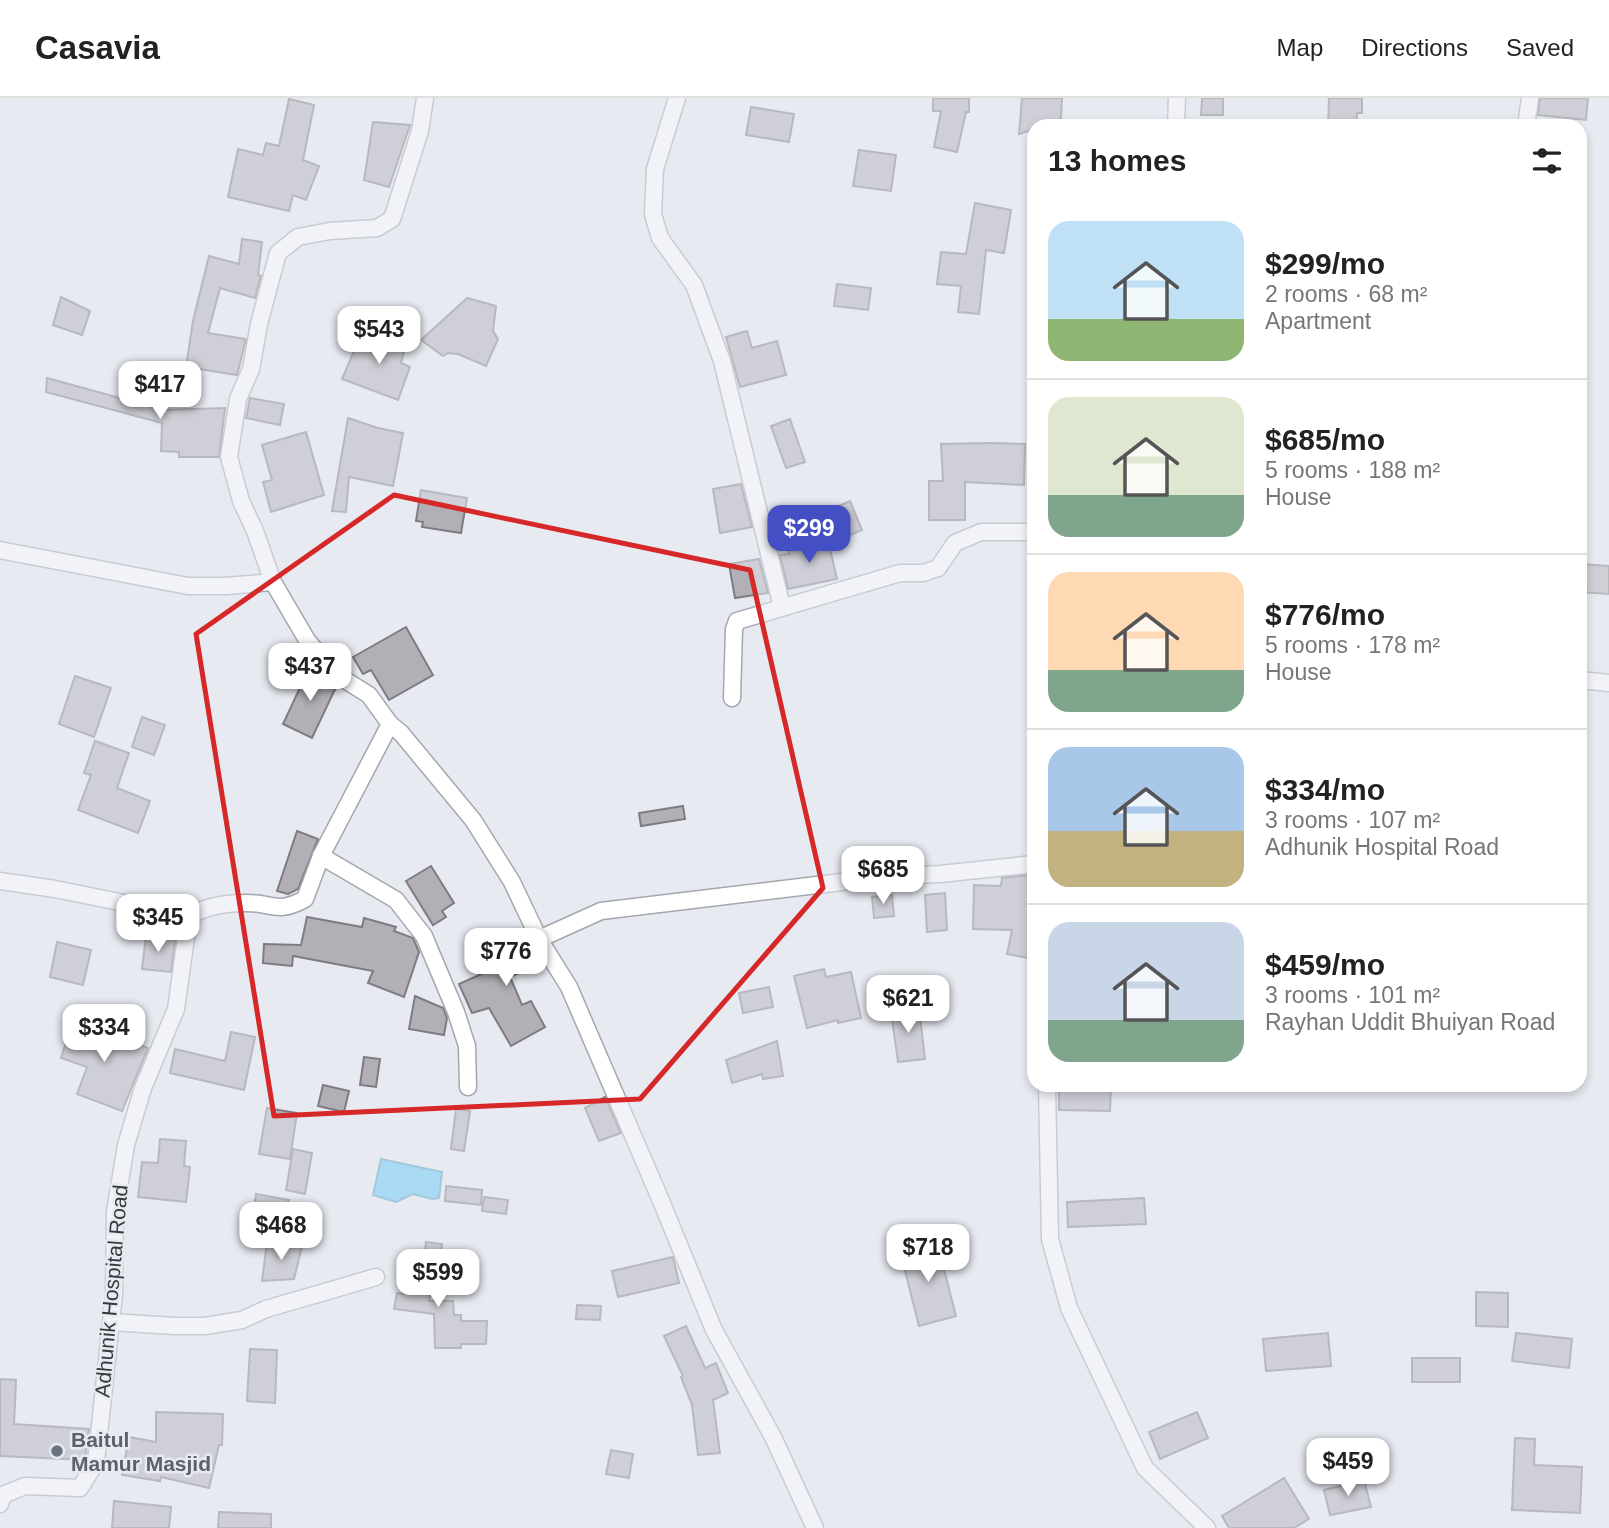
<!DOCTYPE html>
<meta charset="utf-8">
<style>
:root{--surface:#fff;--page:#f2f2f2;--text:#222;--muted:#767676;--line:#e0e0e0;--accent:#454fc4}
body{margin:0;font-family:Arial,sans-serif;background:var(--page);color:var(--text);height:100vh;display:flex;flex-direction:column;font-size:26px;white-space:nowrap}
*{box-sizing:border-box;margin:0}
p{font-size:23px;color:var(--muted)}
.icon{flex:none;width:38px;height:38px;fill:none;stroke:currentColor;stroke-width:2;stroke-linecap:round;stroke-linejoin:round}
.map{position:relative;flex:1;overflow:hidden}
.drawer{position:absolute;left:1027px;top:21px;width:560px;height:973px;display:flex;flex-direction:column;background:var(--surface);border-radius:21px;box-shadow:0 4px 10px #0003}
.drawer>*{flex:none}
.price{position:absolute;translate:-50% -60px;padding:0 16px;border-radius:14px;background:#fff;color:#222;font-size:23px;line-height:46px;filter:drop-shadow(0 2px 4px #0008)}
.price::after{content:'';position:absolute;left:50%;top:42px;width:21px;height:16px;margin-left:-10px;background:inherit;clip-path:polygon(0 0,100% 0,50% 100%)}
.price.active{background:var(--accent);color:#fff}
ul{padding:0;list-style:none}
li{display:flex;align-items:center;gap:21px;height:175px;padding:0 21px}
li+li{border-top:2px solid var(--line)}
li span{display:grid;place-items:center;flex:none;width:196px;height:140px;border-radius:21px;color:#555}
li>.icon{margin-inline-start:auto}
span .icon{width:84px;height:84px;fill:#fffc;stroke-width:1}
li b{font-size:30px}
h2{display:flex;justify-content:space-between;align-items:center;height:84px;padding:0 21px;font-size:30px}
header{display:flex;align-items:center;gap:42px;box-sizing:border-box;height:98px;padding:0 35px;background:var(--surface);border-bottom:2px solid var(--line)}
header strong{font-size:33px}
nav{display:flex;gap:38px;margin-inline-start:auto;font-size:24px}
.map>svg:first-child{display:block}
.water{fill:#5ec8f4;stroke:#539dbd;stroke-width:2}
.building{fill:#b2afb6;stroke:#7e7c82;stroke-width:2}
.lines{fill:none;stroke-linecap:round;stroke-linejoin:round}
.street-casing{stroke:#a5a7ae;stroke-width:19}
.street{stroke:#fff;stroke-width:16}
.marked{fill:none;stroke:#d62828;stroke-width:5;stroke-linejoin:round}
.worship-dot{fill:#6b7280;stroke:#e8eaf2;stroke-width:2.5}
.labels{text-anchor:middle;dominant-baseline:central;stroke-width:5;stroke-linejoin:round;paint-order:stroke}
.street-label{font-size:21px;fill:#38393c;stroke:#e8eaf2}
.worship-label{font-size:21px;font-weight:bold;fill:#5b616d;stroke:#e8eaf2;text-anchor:start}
</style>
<header>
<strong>Casavia</strong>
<nav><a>Map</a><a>Directions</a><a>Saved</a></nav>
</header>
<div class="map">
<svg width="1609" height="1430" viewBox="0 0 1609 1430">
<rect width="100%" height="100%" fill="#e8eaf2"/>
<path class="water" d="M381 1061 442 1074 439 1100 432 1101 413 1096 396 1104 373 1097Z"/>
<g class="building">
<path d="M933 0H969V14H966L957 54 934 49 941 13H933Z"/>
<path d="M1022 0H1062L1061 21 1041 28H1034V31L1019 36Z"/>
<path d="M1202 0H1223V17H1201Z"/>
<path d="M1329 0H1362V15H1357L1356 28H1328Z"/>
<path d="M1540 0H1588L1586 22 1538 17Z"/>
<path d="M289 1 314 7 303 62 319 68 306 102 293 97 289 113 228 99 238 51 263 57 266 45 279 48Z"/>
<path d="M751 9 794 16 789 44 746 37Z"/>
<path d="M373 24 410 27 389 89 364 82Z"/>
<path d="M859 52 896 57 891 93 853 88Z"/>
<path d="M975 105 1011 112 1004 155 986 152 979 216 958 214 961 188 937 186 941 154 966 156Z"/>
<path d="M242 141 262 144 258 177 261 178 255 200 220 190 208 235 246 241 237 277 186 269 193 223 209 158 239 166Z"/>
<path d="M837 186 871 190 868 212 834 208Z"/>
<path d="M61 199 90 213 82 237 53 227Z"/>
<path d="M467 200 496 208 493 233 498 241 486 268 458 256 448 255 443 258 421 242Z"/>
<path d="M747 233 752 250 777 243 786 277 740 289 726 239Z"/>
<path d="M373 235 406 246 401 265 410 269 398 302 342 281 354 253Z"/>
<path d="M47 280 163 312 225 310 219 359H179V354L161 353 162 325 46 294Z"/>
<path d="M250 300 284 306 280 327 246 320Z"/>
<path d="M348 320 378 330 403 335 393 388 349 379 346 414 332 413Z"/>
<path d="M790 321 805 364 786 370 771 328Z"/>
<path d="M306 334 324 397 271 414 263 384 272 382 262 347Z"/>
<path d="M991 345 1025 346 1024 387 965 384V422H929V383H943L941 346Z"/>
<path d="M741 386 752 429 720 435 713 391Z"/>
<path d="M421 392 467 400 461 435 422 429 423 424 416 423Z"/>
<path d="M850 403 862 432 832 445 820 416Z"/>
<path d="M828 442 837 481 788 491 780 457 789 456 788 451Z"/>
<path d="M759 461 768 495 735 500 729 466Z"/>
<path d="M1580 466 1609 468V496L1580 494Z"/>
<path d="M406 529 433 577 389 602 371 572 363 576 353 559Z"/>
<path d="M312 564 326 582 336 589 312 640 283 626Z"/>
<path d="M75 578 111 590 94 639 59 626Z"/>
<path d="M142 619 165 627 154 657 132 649Z"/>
<path d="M95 643 129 655 117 690 150 703 138 735 78 712 91 677 84 675Z"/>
<path d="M683 708 685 721 641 728 639 715Z"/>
<path d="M297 733 318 741 298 791 288 796 277 793Z"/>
<path d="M431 768 454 805 442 813 446 819 433 827 406 783Z"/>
<path d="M1031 777 1029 829 1034 830V861L1007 856 1012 832 973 831 974 787 1001 788 1002 780Z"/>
<path d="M945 795 947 832 927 834 925 797Z"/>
<path d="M892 797 894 818 874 820 872 799Z"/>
<path d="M307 819 362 829 364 820 396 829 394 833 413 840 419 854 404 899 368 885 373 873 293 858 292 868 263 865 264 846 301 847Z"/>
<path d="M523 832 541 864 510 879 522 907 531 903 545 929 511 948 489 910 472 915 459 886 495 870 486 849Z"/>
<path d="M146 838 175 842 171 874 142 871Z"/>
<path d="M57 844 91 852 83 887 50 879Z"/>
<path d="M824 871 826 879 851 874 861 920 838 925V922L807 930 794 878Z"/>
<path d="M769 889 773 909 743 915 739 895Z"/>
<path d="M415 898 443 910 447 920 444 937 409 931Z"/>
<path d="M919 910 925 961 898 964 891 914Z"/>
<path d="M73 923 148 950 122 1013 77 996 87 969 61 960Z"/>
<path d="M231 934 255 939 244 992 170 975 175 951 225 963Z"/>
<path d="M777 943 783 978 763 981 762 976 732 985 726 962Z"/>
<path d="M364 959 380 961 376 989 360 987Z"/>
<path d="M323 987 349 993 344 1014 318 1008Z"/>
<path d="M1059 987 1111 988 1110 1013 1059 1012Z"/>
<path d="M605 999 621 1035 599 1043 585 1010Z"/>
<path d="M267 1010 297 1015 290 1061 259 1056Z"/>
<path d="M456 1011 470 1013 464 1053 451 1051Z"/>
<path d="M160 1041 186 1043 184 1068 190 1069 186 1104 138 1099 142 1064 158 1065Z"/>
<path d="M293 1051 312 1055 305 1096 286 1092Z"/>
<path d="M446 1088 482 1092 481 1107 445 1103Z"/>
<path d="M256 1096 289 1102 287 1116 254 1111Z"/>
<path d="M484 1099 508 1102 506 1116 482 1113Z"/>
<path d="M1144 1100 1146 1126 1068 1129 1067 1104Z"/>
<path d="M267 1144 302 1148 294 1181 262 1183Z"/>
<path d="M426 1144 442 1146 440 1161 424 1159Z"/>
<path d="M937 1144 956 1218 919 1228 900 1153Z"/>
<path d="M411 1159 436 1163 429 1203H453L454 1217H461V1223H487L486 1246H461V1250H435L434 1216 394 1211 397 1195 404 1196Z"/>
<path d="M673 1159 679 1185 618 1199 612 1173Z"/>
<path d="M1476 1194 1508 1195V1229L1476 1228Z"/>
<path d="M577 1207 601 1208 600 1222 576 1221Z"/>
<path d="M686 1228 705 1270 716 1265 728 1295 713 1302 720 1355 698 1357 692 1307 681 1279 683 1278 664 1238Z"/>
<path d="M1328 1235 1331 1268 1266 1273 1263 1241Z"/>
<path d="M1516 1235 1572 1241 1569 1270 1512 1263Z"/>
<path d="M250 1251 277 1252 275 1305 247 1303Z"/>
<rect x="1412" y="1260" width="48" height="24"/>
<path d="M0 1281 16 1282 14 1326 89 1331 85 1362 0 1358Z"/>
<path d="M156 1314 223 1316 222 1347H219L209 1390 161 1379 160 1383 122 1377 129 1339 156 1344Z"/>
<path d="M1197 1314 1208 1340 1160 1361 1149 1334Z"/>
<path d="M1515 1340 1535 1341 1534 1367 1582 1369 1580 1415 1512 1412Z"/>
<path d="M611 1352 633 1356 629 1380 606 1376Z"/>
<path d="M1284 1380 1309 1421 1294 1430H1229L1222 1418Z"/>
<path d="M1364 1382 1371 1409 1330 1417 1324 1392Z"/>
<path d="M114 1403 171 1409 169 1430H112Z"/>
<path d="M219 1414 271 1416V1430H218Z"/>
</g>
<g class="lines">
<defs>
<g id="street">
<path d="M677 0 655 71 653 116 660 140 694 187 722 263 782 509"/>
<path d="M1176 28 1177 0"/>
<path d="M1526 28 1530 0"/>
<path d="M0 452 188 488H225L273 484"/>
<path d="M1580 582 1609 585"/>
<path d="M732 600 734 531 737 523 900 475H923L938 470 955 445 981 434H1034"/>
<path d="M390 626 401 635 473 722 512 784 539 841 569 889 659 1098 714 1232 773 1339 815 1430"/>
<path d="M321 758 396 802 424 838 456 914 467 948 468 989"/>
<path d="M0 783 55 791 189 818"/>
<path d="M539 841 601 813 891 778 940 776 1034 766"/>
<path d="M1047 987 1050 1141 1069 1210 1145 1370 1207 1430"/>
<path d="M112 1224 174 1228H205L242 1222 266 1211 376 1179"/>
<path d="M0 1406 3 1397 25 1388 80 1390 96 1364 114 1196 115 1114 126 1047 143 990 176 911 189 818C205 809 226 805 244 805 273 804 275 817 305 801L321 758 390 626 369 597 334 575 307 542 273 484 255 433 241 403 229 359 238 301 251 271 259 226 278 155 298 139 330 133 377 130 392 121 420 33 425 0"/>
</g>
</defs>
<use href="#street" class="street-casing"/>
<use href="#street" class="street"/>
</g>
<path d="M0 0H1609V1430H0ZM394 397 750 472 823 790 640 1001 274 1018 196 536Z" fill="#e8eaf2" fill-opacity=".55" fill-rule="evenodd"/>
<path class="marked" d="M394 397 750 472 823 790 640 1001 274 1018 196 536Z"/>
<circle class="worship-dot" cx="57" cy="1353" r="7"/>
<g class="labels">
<g class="street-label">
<text transform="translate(111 1193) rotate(-85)">Adhunik Hospital Road</text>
</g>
<g class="worship-label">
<text x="71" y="1341">Baitul<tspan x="71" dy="24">Mamur Masjid</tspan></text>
</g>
</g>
</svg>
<b class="price" style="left:379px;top:268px">$543</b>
<b class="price" style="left:160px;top:323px">$417</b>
<b class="price active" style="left:809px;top:467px">$299</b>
<b class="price" style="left:310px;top:605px">$437</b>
<b class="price" style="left:883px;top:808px">$685</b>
<b class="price" style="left:158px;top:856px">$345</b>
<b class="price" style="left:506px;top:890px">$776</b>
<b class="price" style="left:908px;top:937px">$621</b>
<b class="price" style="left:104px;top:966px">$334</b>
<b class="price" style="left:281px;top:1164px">$468</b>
<b class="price" style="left:928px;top:1186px">$718</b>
<b class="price" style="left:438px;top:1211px">$599</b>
<b class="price" style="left:1348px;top:1400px">$459</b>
<section class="drawer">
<h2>13 homes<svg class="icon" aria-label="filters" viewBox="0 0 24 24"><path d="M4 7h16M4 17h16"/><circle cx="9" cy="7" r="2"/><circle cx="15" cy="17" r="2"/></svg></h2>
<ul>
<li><span style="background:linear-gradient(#bfe0f5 70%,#8fb573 0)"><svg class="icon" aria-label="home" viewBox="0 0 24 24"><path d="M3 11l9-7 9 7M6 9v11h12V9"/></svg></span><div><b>$299/mo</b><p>2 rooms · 68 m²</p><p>Apartment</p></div></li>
<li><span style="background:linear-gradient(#dfe7d0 70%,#7fa58c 0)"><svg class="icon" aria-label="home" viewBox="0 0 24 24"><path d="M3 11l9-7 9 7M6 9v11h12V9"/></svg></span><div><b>$685/mo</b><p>5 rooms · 188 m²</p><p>House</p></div></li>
<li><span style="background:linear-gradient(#ffd9b3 70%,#7fa58c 0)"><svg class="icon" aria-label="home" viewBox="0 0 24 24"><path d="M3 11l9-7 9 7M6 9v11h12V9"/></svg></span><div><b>$776/mo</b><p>5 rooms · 178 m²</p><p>House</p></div></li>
<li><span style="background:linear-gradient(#a9c7e8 60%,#c2b280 0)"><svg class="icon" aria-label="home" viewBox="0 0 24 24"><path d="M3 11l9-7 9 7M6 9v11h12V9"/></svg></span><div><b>$334/mo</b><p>3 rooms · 107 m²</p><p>Adhunik Hospital Road</p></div></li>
<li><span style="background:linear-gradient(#c9d6e8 70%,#7fa58c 0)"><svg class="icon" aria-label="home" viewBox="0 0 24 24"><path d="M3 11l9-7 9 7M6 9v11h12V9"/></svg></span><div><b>$459/mo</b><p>3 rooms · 101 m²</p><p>Rayhan Uddit Bhuiyan Road</p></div></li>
</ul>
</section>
</div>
